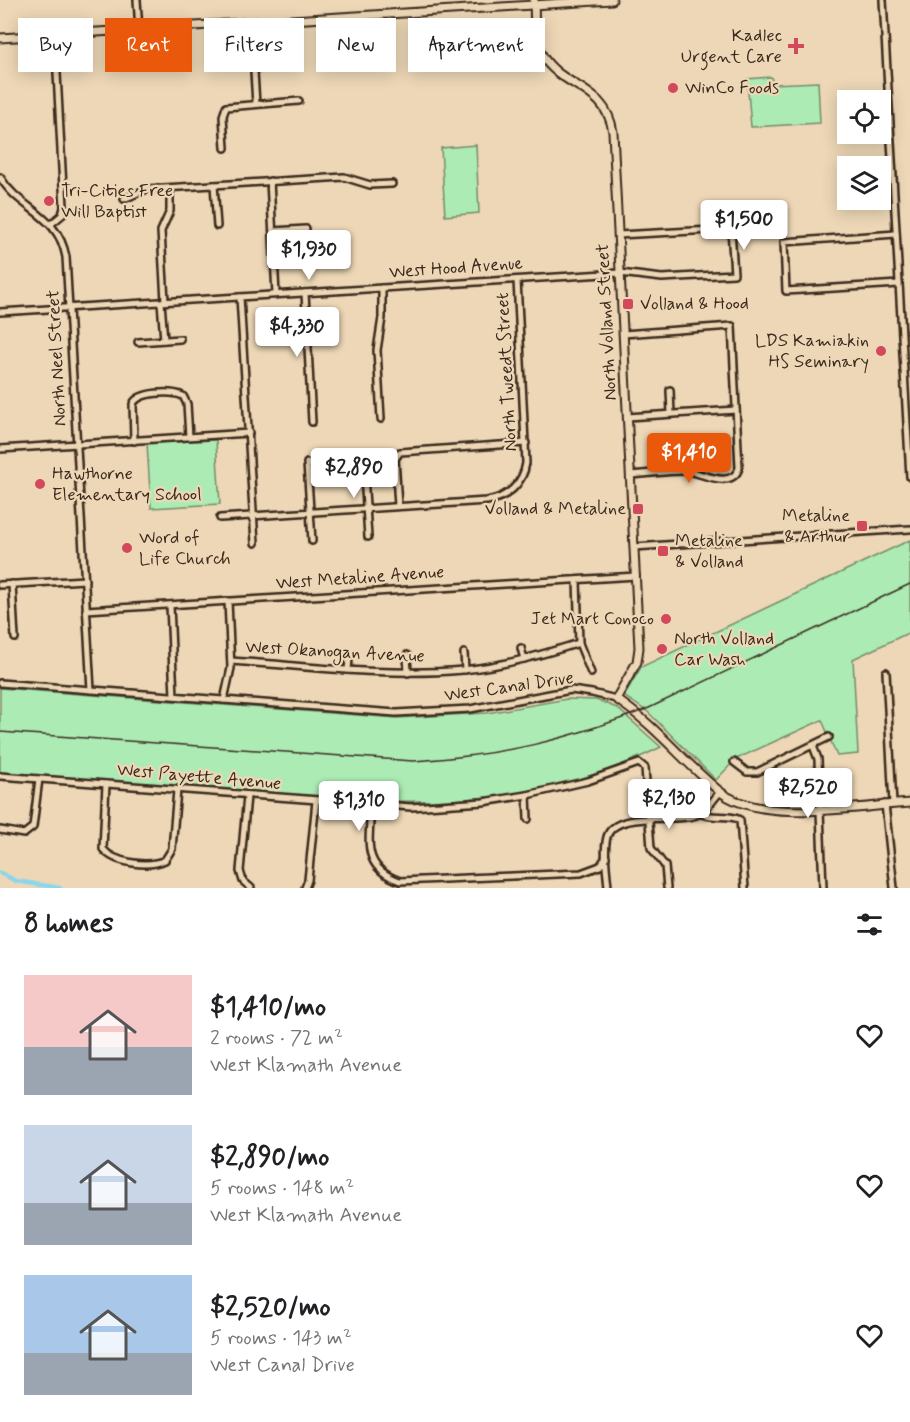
<!DOCTYPE html>
<meta charset="utf-8">
<style>
:root{--surface:#fff;--page:#f6f6f6;--text:#202124;--muted:#757577;--accent:#ea580c}
body{margin:0;font-family:Mynerve,sans-serif;background:var(--page);color:var(--text);height:100vh;display:flex;flex-direction:column;font-size:22px;white-space:nowrap}
*{box-sizing:border-box;margin:0}
p{font-size:20px;color:var(--muted)}
.icon{flex:none;width:33px;height:33px;fill:none;stroke:currentColor;stroke-width:2;stroke-linecap:round;stroke-linejoin:round}
.map{position:relative;height:888px;overflow:hidden}
.details{display:flex;flex-direction:column;background:var(--surface);flex:1}
.details>*{flex:none}
.top-card{position:absolute;left:18px;top:18px;width:600px;height:54px;display:flex;gap:12px}
.fabs{position:absolute;left:837px;top:90px;display:grid;gap:12px}
.fabs a{display:grid;place-items:center;width:54px;height:54px;border-radius:0px;background:var(--surface);box-shadow:0 3px 15px #0003;font-size:30px}
.price{position:absolute;translate:-50% -51px;padding:0 14px;border-radius:6px;background:#fff;color:#222;font-size:20px;line-height:39px;filter:drop-shadow(0 2px 3px #0008)}
.price::after{content:'';position:absolute;left:50%;top:36px;width:18px;height:14px;margin-left:-9px;background:inherit;clip-path:polygon(0 0,100% 0,50% 100%)}
.price.selected{background:var(--accent);color:#fff}
ul{padding:0;list-style:none}
li{display:flex;align-items:center;gap:18px;height:150px;padding:0 24px}
li span{display:grid;place-items:center;flex:none;width:168px;height:120px;border-radius:0px;color:#555}
li>.icon{margin-inline-start:auto}
span .icon{width:72px;height:72px;fill:#fffc;stroke-width:1}
li b{font-size:26px}
h2{display:flex;justify-content:space-between;align-items:center;height:72px;padding:0 24px;font-size:26px}
.pill{padding:0 21px;border-radius:0px;background:var(--surface);box-shadow:0 3px 15px #0003;font-size:21px;line-height:54px}
.pill.selected{background:var(--accent);color:#fff}
.map>svg:first-child{display:block}
.green{fill:#acecb4;stroke:#748b69;stroke-width:1.5}
.lines{fill:none;stroke-linecap:round;stroke-linejoin:round}
.canal{stroke:#8bd6eb;stroke-width:4.5}
.minor-casing{stroke:#3b2a1e;stroke-width:10}
.major-casing{stroke:#3b2a1e;stroke-width:11}
.minor{stroke:#edd7b6;stroke-width:5}
.major{stroke:#edd7b6;stroke-width:7}
.rail{stroke:#3b2a1e;stroke-width:1.5}
.poi-dot{fill:#d1495b;stroke:#edd7b6;stroke-width:2}
.labels{text-anchor:middle;dominant-baseline:central;stroke-width:4.5;stroke-linejoin:round;paint-order:stroke}
.poi-label{font-size:18px;fill:#3b2a1e;stroke:#edd7b6;text-anchor:start}
.street-label{font-size:18px;fill:#3b2a1e;stroke:#edd7b6}
</style>
<div class="map">
<svg width="910" height="888" viewBox="0 0 910 888">
<rect width="100%" height="100%" fill="#edd7b6"/>
<filter id="ink" filterUnits="userSpaceOnUse"><feTurbulence type="fractalNoise" baseFrequency=".0167" numOctaves="2"/><feDisplacementMap in="SourceGraphic" scale="12" xChannelSelector="R" yChannelSelector="G"/><feConvolveMatrix kernelMatrix="1 2 1 2 8 2 1 2 1" color-interpolation-filters="sRGB"/></filter>
<g filter="url(#ink)">
<g class="green">
<path d="M771 77 773 84 818 82 820 123 751 127 747 79Z"/>
<path d="M476 145 479 213 445 216 441 148Z"/>
<path d="M216 440 220 504 151 508 147 443Z"/>
<path d="M910 540V632L853 659 858 754 837 756 822 720 736 759 716 780 648 712 624 696 641 667Z"/>
<path d="M0 688 397 718 487 713 567 699 596 700 617 708 661 747C527 815 390 804 246 793 164 787 82 780 0 774Z"/>
</g>
<g class="lines">
<path class="canal" d="M0 873 16 881 60 888"/>
<defs>
<g id="minor">
<path d="M137 0 139 30"/>
<path d="M883 0 910 477"/>
<path d="M251 23 256 104"/>
<path d="M225 148 223 116 226 107 299 101"/>
<path d="M0 177C20 211 58 213 66 257L91 690"/>
<path d="M270 181 276 294"/>
<path d="M214 185 217 226"/>
<path d="M124 199 147 189 344 177 370 185 392 184"/>
<path d="M51 224 62 215 64 207 55 35"/>
<path d="M273 231 306 229"/>
<path d="M896 234 784 242 786 291 899 284"/>
<path d="M305 293 312 422"/>
<path d="M240 297 255 543"/>
<path d="M165 301 161 231 170 211V188"/>
<path d="M161 302 164 340"/>
<path d="M0 312 620 273 662 278 734 274 731 229 618 235"/>
<path d="M623 334 732 326 739 468C732 490 702 473 688 471 670 470 649 474 630 475"/>
<path d="M138 342 180 339"/>
<path d="M670 390 671 414"/>
<path d="M627 417 736 410"/>
<path d="M381 419 377 350 382 318V288"/>
<path d="M134 441 133 404C139 391 172 391 183 396L187 404 189 437"/>
<path d="M0 449 249 433"/>
<path d="M363 459 368 537"/>
<path d="M307 463 312 541"/>
<path d="M398 506 395 459 400 452 526 443"/>
<path d="M220 518 487 501C507 498 523 484 526 463L517 280"/>
<path d="M634 547 910 529"/>
<path d="M577 580 579 643 591 673"/>
<path d="M12 584 15 638"/>
<path d="M0 585 85 580"/>
<path d="M170 605 174 696"/>
<path d="M86 610 636 576"/>
<path d="M521 648 524 659"/>
<path d="M464 653 465 670"/>
<path d="M407 655 408 673"/>
<path d="M231 661C308 666 386 677 463 670 503 666 541 655 579 643"/>
<path d="M348 670 349 659"/>
<path d="M886 672 893 804"/>
<path d="M0 683 396 713 470 709 571 690 592 693 616 699"/>
<path d="M224 700 231 668 228 601"/>
<path d="M813 746 818 759 823 888"/>
<path d="M734 762 747 772H757L829 737"/>
<path d="M0 776 411 807 483 802 527 795 588 781 639 763 645 768 651 848 665 866 667 888"/>
<path d="M106 784 103 849C114 863 148 868 165 860L172 849 177 790"/>
<path d="M527 795 528 819"/>
<path d="M247 796 240 871 243 881 251 888"/>
<path d="M885 804 894 888"/>
<path d="M371 805C370 840 360 867 400 881L581 873 600 866 606 857"/>
<path d="M700 813C713 820 728 813 740 820L745 888"/>
<path d="M0 830 24 834 33 827 39 779"/>
<path d="M305 888 308 880 316 801"/>
<path d="M608 888C607 872 603 853 607 837 614 811 672 822 693 816 705 813 712 801 720 792"/>
</g>
<g id="major">
<path d="M534 0C535 18 533 39 542 55 562 89 606 85 613 132L639 648 637 662 616 699C654 724 683 761 718 790 759 825 859 806 910 803"/>
<path d="M0 38 612 0"/>
</g>
</defs>
<use href="#minor" class="minor-casing"/>
<use href="#major" class="major-casing"/>
<use href="#minor" class="minor"/>
<use href="#major" class="major"/>
<path class="rail" d="M0 732 413 761C501 756 567 740 649 708L910 584"/>
</g>
</g>
<g class="poi-dot">
<path d="M793 37h6v6h6v6h-6v6h-6v-6h-6v-6h6z"/>
<circle cx="673" cy="88" r="6"/>
<circle cx="49" cy="201" r="6"/>
<rect x="622" y="298" width="12" height="12" rx="3"/>
<circle cx="881" cy="351" r="6"/>
<circle cx="40" cy="484" r="6"/>
<rect x="632" y="503" width="12" height="12" rx="3"/>
<rect x="856" y="520" width="12" height="12" rx="3"/>
<circle cx="127" cy="548" r="6"/>
<rect x="657" y="545" width="12" height="12" rx="3"/>
<circle cx="666" cy="619" r="6"/>
<circle cx="662" cy="649" r="6"/>
</g>
<g class="labels">
<g class="poi-label">
<text x="782" y="36" text-anchor="end">Kadlec<tspan x="782" dy="21">Urgent Care</tspan></text>
<text x="685" y="88">WinCo Foods</text>
<text x="61" y="191">Tri-Cities Free<tspan x="61" dy="21">Will Baptist</tspan></text>
<text x="640" y="304">Volland &amp; Hood</text>
<text x="869" y="341" text-anchor="end">LDS Kamiakin<tspan x="869" dy="21">HS Seminary</tspan></text>
<text x="52" y="474">Hawthorne<tspan x="52" dy="21">Elementary School</tspan></text>
<text x="626" y="509" text-anchor="end">Volland &amp; Metaline</text>
<text x="850" y="516" text-anchor="end">Metaline<tspan x="850" dy="21">&amp; Arthur</tspan></text>
<text x="139" y="538">Word of<tspan x="139" dy="21">Life Church</tspan></text>
<text x="675" y="541">Metaline<tspan x="675" dy="21">&amp; Volland</tspan></text>
<text x="654" y="619" text-anchor="end">Jet Mart Conoco</text>
<text x="674" y="639">North Volland<tspan x="674" dy="21">Car Wash</tspan></text>
</g>
<g class="street-label">
<text transform="translate(456 268) rotate(-4)">West Hood Avenue</text>
<text transform="translate(607 322) rotate(-93)">North Volland Street</text>
<text transform="translate(57 358) rotate(-93)">North Neel Street</text>
<text transform="translate(507 372) rotate(-93)">North Tweedt Street</text>
<text transform="translate(360 578) rotate(-4)">West Metaline Avenue</text>
<text transform="translate(335 652) rotate(3)">West Okanogan Avenue</text>
<text transform="translate(509 687) rotate(-8)">West Canal Drive</text>
<text transform="translate(199 777) rotate(5)">West Payette Avenue</text>
</g>
</g>
</svg>
<div class="fabs">
<a><svg class="icon" aria-label="locate" viewBox="0 0 24 24"><circle cx="12" cy="12" r="6"/><path d="M12 2v4M12 18v4M2 12h4M18 12h4"/></svg></a>
<a><svg class="icon" aria-label="layers" viewBox="0 0 24 24"><path d="M12 4l9 5-9 5-9-5zM3 14l9 5 9-5"/></svg></a>
</div>
<b class="price" style="left:744px;top:251px">$1,500</b>
<b class="price" style="left:309px;top:281px">$1,930</b>
<b class="price" style="left:297px;top:358px">$4,330</b>
<b class="price selected" style="left:689px;top:484px">$1,410</b>
<b class="price" style="left:354px;top:499px">$2,890</b>
<b class="price" style="left:808px;top:819px">$2,520</b>
<b class="price" style="left:669px;top:830px">$2,130</b>
<b class="price" style="left:359px;top:832px">$1,310</b>
<div class="top-card">
<a class="pill">Buy</a>
<a class="pill selected">Rent</a>
<a class="pill">Filters</a>
<a class="pill">New</a>
<a class="pill">Apartment</a>
</div>
</div>
<section class="details">
<h2>8 homes<svg class="icon" aria-label="filters" viewBox="0 0 24 24"><path d="M4 7h16M4 17h16"/><circle cx="9" cy="7" r="2"/><circle cx="15" cy="17" r="2"/></svg></h2>
<ul>
<li><span style="background:linear-gradient(#f6c9c9 60%,#9aa5b1 0)"><svg class="icon" aria-label="home" viewBox="0 0 24 24"><path d="M3 11l9-7 9 7M6 9v11h12V9"/></svg></span><div><b>$1,410/mo</b><p>2 rooms · 72 m²</p><p>West Klamath Avenue</p></div><svg class="icon" aria-label="heart" viewBox="0 0 24 24"><path d="M12 20l-8-8c-3-5 5-10 8-4 3-6 11-1 8 4z"/></svg></li>
<li><span style="background:linear-gradient(#c9d6e8 65%,#9aa5b1 0)"><svg class="icon" aria-label="home" viewBox="0 0 24 24"><path d="M3 11l9-7 9 7M6 9v11h12V9"/></svg></span><div><b>$2,890/mo</b><p>5 rooms · 148 m²</p><p>West Klamath Avenue</p></div><svg class="icon" aria-label="heart" viewBox="0 0 24 24"><path d="M12 20l-8-8c-3-5 5-10 8-4 3-6 11-1 8 4z"/></svg></li>
<li><span style="background:linear-gradient(#a9c7e8 65%,#9aa5b1 0)"><svg class="icon" aria-label="home" viewBox="0 0 24 24"><path d="M3 11l9-7 9 7M6 9v11h12V9"/></svg></span><div><b>$2,520/mo</b><p>5 rooms · 143 m²</p><p>West Canal Drive</p></div><svg class="icon" aria-label="heart" viewBox="0 0 24 24"><path d="M12 20l-8-8c-3-5 5-10 8-4 3-6 11-1 8 4z"/></svg></li>
</ul>
</section>
